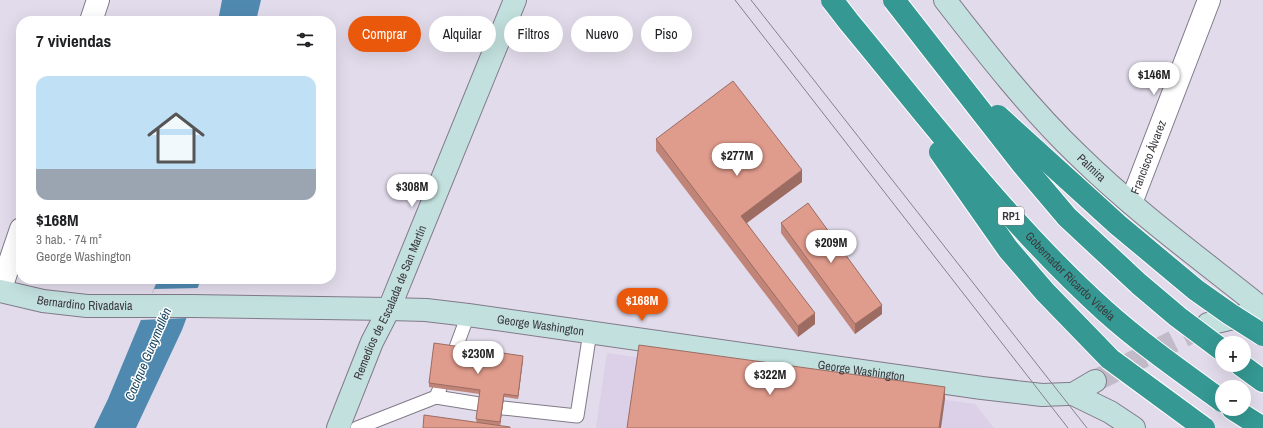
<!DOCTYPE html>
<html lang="es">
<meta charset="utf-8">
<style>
:root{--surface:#fff;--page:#f6f6f6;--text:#202124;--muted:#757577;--accent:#ea580c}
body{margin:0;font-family:"Archivo Narrow",sans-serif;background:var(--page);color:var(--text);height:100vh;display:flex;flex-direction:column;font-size:15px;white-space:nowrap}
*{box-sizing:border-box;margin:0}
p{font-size:13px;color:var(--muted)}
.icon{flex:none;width:22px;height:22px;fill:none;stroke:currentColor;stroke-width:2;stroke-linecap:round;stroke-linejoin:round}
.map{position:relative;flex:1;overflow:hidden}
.panel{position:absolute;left:16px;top:16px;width:320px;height:268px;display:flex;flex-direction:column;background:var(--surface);border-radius:16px;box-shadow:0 4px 16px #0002}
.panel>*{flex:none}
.banner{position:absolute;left:348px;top:16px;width:380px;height:36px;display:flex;gap:8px}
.fabs{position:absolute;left:1215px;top:336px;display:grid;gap:8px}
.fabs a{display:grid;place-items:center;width:36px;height:36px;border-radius:50%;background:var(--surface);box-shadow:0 4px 16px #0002;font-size:20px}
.price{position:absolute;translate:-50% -34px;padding:0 9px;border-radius:14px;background:#fff;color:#222;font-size:13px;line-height:26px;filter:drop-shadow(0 1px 2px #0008)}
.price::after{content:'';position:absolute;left:50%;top:24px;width:12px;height:9px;margin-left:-6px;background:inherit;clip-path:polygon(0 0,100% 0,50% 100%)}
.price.selected{background:var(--accent);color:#fff}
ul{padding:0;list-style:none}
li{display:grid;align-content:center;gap:8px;height:212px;padding:0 20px}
li span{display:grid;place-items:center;height:124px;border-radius:12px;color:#555}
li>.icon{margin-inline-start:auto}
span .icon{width:72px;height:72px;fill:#fffc;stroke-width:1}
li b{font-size:17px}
h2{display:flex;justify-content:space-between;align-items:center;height:48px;padding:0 20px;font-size:17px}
.pill{padding:0 14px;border-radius:18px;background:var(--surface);box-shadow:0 4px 16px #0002;font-size:14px;line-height:36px}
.pill.selected{background:var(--accent);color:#fff}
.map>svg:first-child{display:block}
.built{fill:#dbd0e7}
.water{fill:#5089b0}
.pier{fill:#e2dbeb}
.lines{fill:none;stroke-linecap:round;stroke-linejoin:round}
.secondary-tunnel{stroke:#c1bac8;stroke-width:22;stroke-dasharray:22 11;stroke-linecap:butt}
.lane-casing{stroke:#817a88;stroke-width:15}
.street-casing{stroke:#817a88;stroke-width:24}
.secondary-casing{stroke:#817a88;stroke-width:24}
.highway-casing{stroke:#fff;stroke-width:24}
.lane{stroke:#fff;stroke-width:13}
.street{stroke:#fff;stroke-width:22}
.secondary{stroke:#c2e0de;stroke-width:22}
.highway{stroke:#359892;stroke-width:22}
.tram{stroke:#86818c;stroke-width:1}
.highway-bridge-casing{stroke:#fff;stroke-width:24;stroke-linecap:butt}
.highway-bridge{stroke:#359892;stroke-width:22}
.wall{fill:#c08578}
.shaded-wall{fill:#9c6c62}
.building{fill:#df9b8c;stroke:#9c6c62}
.labels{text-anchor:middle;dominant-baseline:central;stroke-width:3;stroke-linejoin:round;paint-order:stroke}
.shield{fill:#fff;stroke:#767478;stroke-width:1}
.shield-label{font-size:11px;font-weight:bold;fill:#3b383e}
.street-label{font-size:12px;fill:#3b383e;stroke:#fff}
.water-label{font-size:13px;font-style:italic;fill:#194562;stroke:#fff}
</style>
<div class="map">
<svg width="1263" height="428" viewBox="0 0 1263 428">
<rect width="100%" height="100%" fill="#e2dbeb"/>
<path class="built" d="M607 353 975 404 994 428H596Z"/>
<g class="water">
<path d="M222 0H261L256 21H218Z"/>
<path d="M158 279H201L182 330 136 428H94L108 399Z"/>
</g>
<path class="pier" d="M199 288 187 318 140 320 154 289Z"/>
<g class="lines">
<path class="secondary-tunnel" d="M1095 381 1208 324"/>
<defs>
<g id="lane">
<path d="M455 350 468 315"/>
<path d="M436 397 479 404"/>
<path d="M503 408 577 416 590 332"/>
<path d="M357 428 436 397 440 388"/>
</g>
<g id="street">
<path d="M91 21 98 0"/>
<path id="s1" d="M1131 203 1209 0"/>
<path d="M0 291 21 229"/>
</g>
<g id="secondary">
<path id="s2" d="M945 0C987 54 1029 108 1079 156 1135 211 1202 260 1263 309"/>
<path id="s3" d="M0 291 43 301 87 306H192L389 309 426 310 468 315 982 388 1042 395 1068 394H1073L1095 381"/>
<path d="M1208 324 1250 314"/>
<path d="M1073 394 1110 412 1134 428"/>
<path id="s4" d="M338 428 372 342 389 309 515 0"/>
</g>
<g id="highway">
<path d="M1241 365 1263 381"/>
<path d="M1233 409 1263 428"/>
</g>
</defs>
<use href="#lane" class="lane-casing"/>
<use href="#street" class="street-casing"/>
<use href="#secondary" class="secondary-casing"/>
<use href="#highway" class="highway-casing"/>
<use href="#lane" class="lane"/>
<use href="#street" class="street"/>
<use href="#secondary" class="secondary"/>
<use href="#highway" class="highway"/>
<g class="tram">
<path d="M735 0 1068 428"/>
<path d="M751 0 1087 428"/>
</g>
<defs>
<g id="highway-bridge">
<path id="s5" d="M832 0 849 22C931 121 1009 224 1105 311 1142 344 1182 372 1222 401"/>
<path d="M894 0 1023 165 1067 217 1139 284 1178 317 1222 350"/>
<path d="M998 116 1118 225 1196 290 1230 314 1263 335"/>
<path d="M940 152 1008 249 1045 292 1110 359 1204 428"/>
</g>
</defs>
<use href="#highway-bridge" class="highway-bridge-casing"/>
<use href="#highway-bridge" class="highway-bridge"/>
</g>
<g class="wall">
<path d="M656 139 802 182 747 223 815 324 798 337 656 151Z"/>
<path d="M781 223 882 314 855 334 781 233Z"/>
<path d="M523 359 518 399 504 397 500 426 476 423 480 394 429 387V383Z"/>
</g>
<g class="shaded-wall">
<path d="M802 170V182L741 227V216Z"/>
<path d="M882 305V314L855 334V324Z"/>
<path d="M815 313V324L798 337V326Z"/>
<path d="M523 356V359L518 399V396Z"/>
<path d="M945 387V399L941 428H939Z"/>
<path d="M504 394V397L500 426V422Z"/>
</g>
<g class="building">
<path d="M733 81 802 170 741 216 815 313 798 326 656 139Z"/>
<path d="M808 203 882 305 855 324 781 223Z"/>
<path d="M434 343 523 356 518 396 504 394 500 422 476 419 480 390 429 383Z"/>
<path d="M639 345 945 387 939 428H627Z"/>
<path d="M424 415 510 427V428H423Z"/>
</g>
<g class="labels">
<rect class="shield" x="998" y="207" width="26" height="18" rx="3"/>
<g class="shield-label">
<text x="1011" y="216">RP1</text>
</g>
<g class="street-label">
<text stroke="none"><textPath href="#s1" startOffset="49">Francisco Álvarez</textPath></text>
<text stroke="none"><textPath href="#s2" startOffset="223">Palmira</textPath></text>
<text stroke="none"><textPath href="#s5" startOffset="365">Gobernador Ricardo Videla</textPath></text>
<text stroke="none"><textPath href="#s3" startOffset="86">Bernardino Rivadavia</textPath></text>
<text stroke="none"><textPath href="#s4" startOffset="136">Remedios de Escalada de San Martín</textPath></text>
<text stroke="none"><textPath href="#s3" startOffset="543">George Washington</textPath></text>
<text stroke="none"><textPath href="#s3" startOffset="867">George Washington</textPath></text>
</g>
<g class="water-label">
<text transform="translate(148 354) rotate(-67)">Cacique Guaymallén</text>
</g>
</g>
</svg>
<div class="fabs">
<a>+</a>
<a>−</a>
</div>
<b class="price" style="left:1154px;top:96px">$146M</b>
<b class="price" style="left:737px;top:177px">$277M</b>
<b class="price" style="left:412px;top:208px">$308M</b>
<b class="price" style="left:831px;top:264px">$209M</b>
<b class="price selected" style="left:642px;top:322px">$168M</b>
<b class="price" style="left:478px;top:375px">$230M</b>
<b class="price" style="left:770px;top:396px">$322M</b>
<div class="banner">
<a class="pill selected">Comprar</a>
<a class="pill">Alquilar</a>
<a class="pill">Filtros</a>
<a class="pill">Nuevo</a>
<a class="pill">Piso</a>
</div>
<section class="panel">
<h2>7 viviendas<svg class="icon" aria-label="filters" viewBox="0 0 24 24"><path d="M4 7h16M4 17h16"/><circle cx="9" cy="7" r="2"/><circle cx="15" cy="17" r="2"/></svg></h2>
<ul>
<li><span style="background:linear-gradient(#bfe0f5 75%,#9aa5b1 0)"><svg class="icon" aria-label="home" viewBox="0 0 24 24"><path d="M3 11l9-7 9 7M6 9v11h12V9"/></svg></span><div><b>$168M</b><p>3 hab. · 74 m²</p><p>George Washington</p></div></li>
</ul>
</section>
</div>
